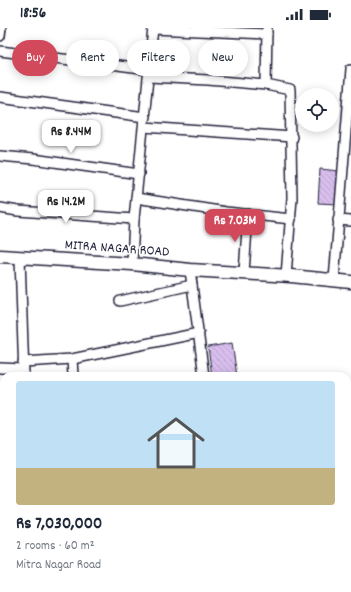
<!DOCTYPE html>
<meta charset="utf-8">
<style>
:root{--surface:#fff;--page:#f2f2f3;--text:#1f2937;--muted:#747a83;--line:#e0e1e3;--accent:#d1495b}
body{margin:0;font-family:Dekko,sans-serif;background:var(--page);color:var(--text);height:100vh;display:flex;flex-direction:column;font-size:15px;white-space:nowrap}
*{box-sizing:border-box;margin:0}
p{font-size:13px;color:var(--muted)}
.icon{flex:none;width:22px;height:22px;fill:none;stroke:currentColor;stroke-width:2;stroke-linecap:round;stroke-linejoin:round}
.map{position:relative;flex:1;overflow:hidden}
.details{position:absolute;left:0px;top:344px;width:351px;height:220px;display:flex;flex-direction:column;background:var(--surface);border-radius:12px 12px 0 0;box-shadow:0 2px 10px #0003}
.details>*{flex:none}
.hud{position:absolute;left:12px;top:12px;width:327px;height:36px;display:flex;gap:8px}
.tools{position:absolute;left:295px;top:60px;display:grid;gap:8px}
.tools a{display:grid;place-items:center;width:44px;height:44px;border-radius:50%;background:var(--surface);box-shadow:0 2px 10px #0003;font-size:20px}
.price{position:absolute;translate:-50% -34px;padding:0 9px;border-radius:8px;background:#fff;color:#222;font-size:13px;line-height:26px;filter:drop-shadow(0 1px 2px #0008)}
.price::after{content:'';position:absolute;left:50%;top:24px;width:12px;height:9px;margin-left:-6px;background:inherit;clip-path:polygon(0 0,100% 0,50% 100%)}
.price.selected{background:var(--accent);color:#fff}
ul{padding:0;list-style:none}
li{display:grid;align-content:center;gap:8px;height:212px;padding:0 16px}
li+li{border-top:1px solid var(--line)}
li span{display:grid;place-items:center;height:124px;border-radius:4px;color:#555}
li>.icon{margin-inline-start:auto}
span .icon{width:72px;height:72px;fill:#fffc;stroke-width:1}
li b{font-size:17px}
.tag{padding:0 14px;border-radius:18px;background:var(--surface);box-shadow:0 2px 10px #0003;font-size:14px;line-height:36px}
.tag.selected{background:var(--accent);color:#fff}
.status{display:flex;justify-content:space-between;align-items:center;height:28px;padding:0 20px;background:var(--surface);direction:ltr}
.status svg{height:11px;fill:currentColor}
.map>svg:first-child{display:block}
.building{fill:url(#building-back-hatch);stroke:#22223b}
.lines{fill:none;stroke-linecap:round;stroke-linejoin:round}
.lane-casing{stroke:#22223b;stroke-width:8}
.street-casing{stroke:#22223b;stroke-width:12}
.secondary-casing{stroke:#22223b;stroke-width:15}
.primary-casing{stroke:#22223b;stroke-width:17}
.lane{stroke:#fff;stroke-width:4.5}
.street{stroke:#fff;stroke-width:9}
.secondary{stroke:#fff;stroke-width:12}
.primary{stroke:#f8deab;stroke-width:14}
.labels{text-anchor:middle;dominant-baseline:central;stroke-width:3.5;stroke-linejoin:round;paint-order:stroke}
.street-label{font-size:14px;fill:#22223b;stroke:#fff}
</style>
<div class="status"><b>18:56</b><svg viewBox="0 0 49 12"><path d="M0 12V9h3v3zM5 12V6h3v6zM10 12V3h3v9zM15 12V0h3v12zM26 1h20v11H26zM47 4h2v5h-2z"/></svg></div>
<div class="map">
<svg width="351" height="564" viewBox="0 0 351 564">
<defs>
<pattern id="building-back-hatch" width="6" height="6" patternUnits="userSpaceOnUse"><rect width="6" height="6" fill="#d8beed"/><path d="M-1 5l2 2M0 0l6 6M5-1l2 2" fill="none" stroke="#b9a3cc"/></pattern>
</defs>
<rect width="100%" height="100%" fill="#fff"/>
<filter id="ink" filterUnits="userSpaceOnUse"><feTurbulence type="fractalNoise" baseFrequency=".025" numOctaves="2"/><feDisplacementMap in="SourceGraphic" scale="8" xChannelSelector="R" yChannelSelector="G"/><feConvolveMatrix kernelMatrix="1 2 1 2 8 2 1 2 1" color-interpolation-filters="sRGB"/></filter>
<g filter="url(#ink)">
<g class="building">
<path d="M320 141 339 143 337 176 318 175Z"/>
<path d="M232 315 237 348H212L208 319Z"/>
</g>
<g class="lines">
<defs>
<path id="lane" d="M347 442H351"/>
<g id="street">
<path d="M267 0 266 57 290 62 292 170 286 248"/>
<path d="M153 1 267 6"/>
<path d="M0 8 1 0"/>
<path d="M0 23 149 42"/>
<path d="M149 49 208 52 266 57"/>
<path d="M0 69 145 89"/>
<path d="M144 99 292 109"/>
<path d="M0 128 33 131 139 146"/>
<path d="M136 170 226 184 291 191"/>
<path d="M0 180 18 183 134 191"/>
<path d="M338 192 351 193"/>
<path d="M20 230 24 348"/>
<path d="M132 236 134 191 153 0"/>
<path d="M190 242 204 348"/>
<path d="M244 245 248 186"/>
<path d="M334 252 351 41"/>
<path d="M120 273 192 257"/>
<path d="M72 331 73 348"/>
<path d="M23 334 72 331 199 305"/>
<path d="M0 340 23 341"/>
</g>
<path id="secondary" d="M0 228 132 236 190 242 291 248 351 254"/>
<g id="primary">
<path d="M347 517 351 516"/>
<path d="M347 532 351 531"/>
<path d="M0 562 6 560"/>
<path d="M77 564 115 560"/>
</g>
</defs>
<use href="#lane" class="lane-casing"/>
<use href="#street" class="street-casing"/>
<use href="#secondary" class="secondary-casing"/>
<use href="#primary" class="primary-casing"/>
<use href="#lane" class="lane"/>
<use href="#street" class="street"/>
<use href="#secondary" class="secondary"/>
<use href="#primary" class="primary"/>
</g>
</g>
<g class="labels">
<g class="street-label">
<text transform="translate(117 221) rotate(4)">MITRA NAGAR ROAD</text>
</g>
</g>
</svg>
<div class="tools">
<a><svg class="icon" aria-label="locate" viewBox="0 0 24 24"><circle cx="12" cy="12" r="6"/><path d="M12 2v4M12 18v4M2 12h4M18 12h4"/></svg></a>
</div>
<b class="price" style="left:71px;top:126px">Rs 8.44M</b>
<b class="price" style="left:66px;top:196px">Rs 14.2M</b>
<b class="price selected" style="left:235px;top:215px">Rs 7.03M</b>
<div class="hud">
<a class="tag selected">Buy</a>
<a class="tag">Rent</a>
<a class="tag">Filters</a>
<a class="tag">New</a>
</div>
<section class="details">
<ul>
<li><span style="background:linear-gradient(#bfe0f5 70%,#c2b280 0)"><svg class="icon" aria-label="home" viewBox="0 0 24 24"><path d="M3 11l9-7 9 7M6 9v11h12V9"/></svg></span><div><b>Rs 7,030,000</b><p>2 rooms · 60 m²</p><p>Mitra Nagar Road</p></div></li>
</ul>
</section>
</div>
